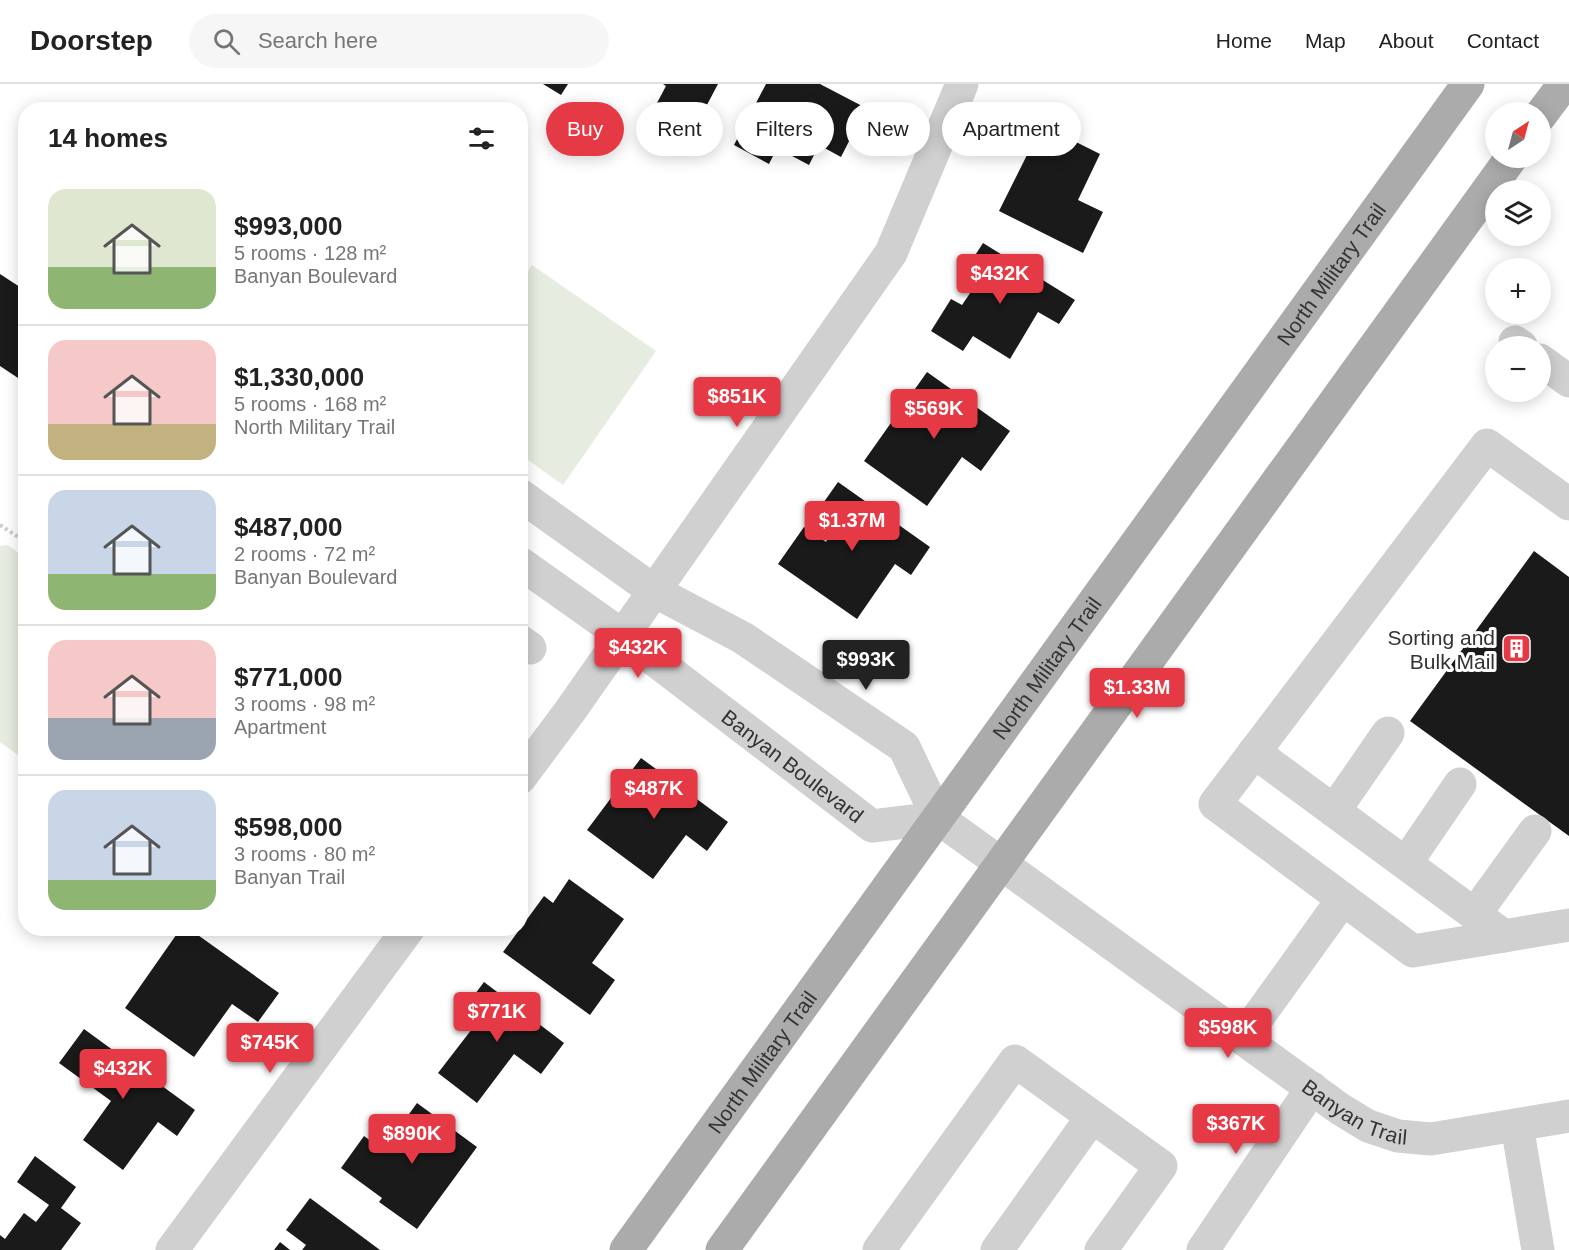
<!DOCTYPE html>
<meta charset="utf-8">
<style>
:root{--surface:#fff;--page:#f6f6f6;--text:#222;--muted:#767676;--line:#e0e0e0;--accent:#e63946}
body{margin:0;font-family:Arial,sans-serif;background:var(--page);color:var(--text);height:100vh;display:flex;flex-direction:column;font-size:22px;white-space:nowrap}
*{box-sizing:border-box;margin:0}
p{font-size:20px;color:var(--muted)}
.icon{flex:none;width:33px;height:33px;fill:none;stroke:currentColor;stroke-width:2;stroke-linecap:round;stroke-linejoin:round}
.map{position:relative;flex:1;overflow:hidden}
.details{position:absolute;left:18px;top:18px;width:510px;height:834px;display:flex;flex-direction:column;background:var(--surface);border-radius:24px;box-shadow:0 3px 15px #0003}
.details>*{flex:none}
.top-card{position:absolute;left:546px;top:18px;width:570px;height:54px;display:flex;gap:12px}
.needle{width:39px;rotate:36deg}
.fabs{position:absolute;left:1485px;top:18px;display:grid;gap:12px}
.fabs a{display:grid;place-items:center;width:66px;height:66px;border-radius:50%;background:var(--surface);box-shadow:0 3px 15px #0003;font-size:30px}
.price{position:absolute;translate:-50% -51px;padding:0 14px;border-radius:6px;background:var(--accent);color:#fff;font-size:20px;line-height:39px;filter:drop-shadow(0 2px 3px #0008)}
.price::after{content:'';position:absolute;left:50%;top:36px;width:18px;height:14px;margin-left:-9px;background:inherit;clip-path:polygon(0 0,100% 0,50% 100%)}
.price.active{background:#222;color:#fff}
ul{padding:0;list-style:none}
li{display:flex;align-items:center;gap:18px;height:150px;padding:0 30px}
li+li{border-top:2px solid var(--line)}
li span{display:grid;place-items:center;flex:none;width:168px;height:120px;border-radius:18px;color:#555}
li>.icon{margin-inline-start:auto}
span .icon{width:72px;height:72px;fill:#fffc;stroke-width:1}
li b{font-size:26px}
h2{display:flex;justify-content:space-between;align-items:center;height:72px;padding:0 30px;font-size:26px}
.pill{padding:0 21px;border-radius:27px;background:var(--surface);box-shadow:0 3px 15px #0003;font-size:21px;line-height:54px}
.pill.active{background:var(--accent);color:#fff}
header{display:flex;align-items:center;gap:36px;box-sizing:border-box;height:84px;padding:0 30px;background:var(--surface);border-bottom:2px solid var(--line)}
header strong{font-size:28px}
nav{display:flex;gap:33px;margin-inline-start:auto;font-size:21px}
.search{width:420px;height:54px;background:var(--page);display:flex;align-items:center;gap:15px;box-sizing:border-box;padding:0 21px;border-radius:33px;color:var(--muted);font-size:22px}
.map>svg:first-child{display:block}
.green{fill:#e6ecdf}
.building{fill:#1a1a1a}
.lines{fill:none;stroke-linecap:round;stroke-linejoin:round}
.path{stroke:#cdcdcd;stroke-width:4;stroke-dasharray:3 3;stroke-linecap:butt}
.minor{stroke:#d0d0d0;stroke-width:33}
.major{stroke:#ababab;stroke-width:33}
.labels{text-anchor:middle;dominant-baseline:central;stroke-width:6;stroke-linejoin:round;paint-order:stroke}
.street-label{font-size:21px;fill:#333;stroke:#fff}
.poi-label{font-size:21px;fill:#333;stroke:#fff;text-anchor:end}
</style>
<header>
<strong>Doorstep</strong>
<div class="search"><svg class="icon" aria-label="search" viewBox="0 0 24 24"><circle cx="10" cy="10" r="6"/><path d="M15 15l6 6"/></svg>Search here</div>
<nav><a>Home</a><a>Map</a><a>About</a><a>Contact</a></nav>
</header>
<div class="map">
<svg width="1569" height="1166" viewBox="0 0 1569 1166">
<rect width="100%" height="100%" fill="#fff"/>
<g class="green">
<path d="M532 181 656 267 563 401 521 371V198Z"/>
<path d="M8 461 25 474V676L0 658V462Z"/>
</g>
<g class="building">
<path d="M543 0H568L561 11Z"/>
<path d="M663 0H718L690 53 650 32 666 2Z"/>
<path d="M766 0H820L866 24 841 73 819 61 809 81 777 64 769 80 734 61Z"/>
<path d="M1042 41 1100 70 1078 116 1103 128 1083 169 999 127Z"/>
<path d="M983 159 1075 216 1059 240 1038 228 1010 275 973 252 963 267 931 247 951 215 962 221 979 196 965 187Z"/>
<path d="M0 190 26 207V283L18 294 0 282Z"/>
<path d="M927 288 1010 347 981 387 962 373 927 422 864 377Z"/>
<path d="M838 398 930 463 911 491 895 480 857 535 778 480 804 443 826 458 834 446 814 432Z"/>
<path d="M1534 467 1569 493V752L1410 637Z"/>
<path d="M641 674 728 738 707 767 686 751 653 795 587 746Z"/>
<path d="M569 795 624 835 592 879 615 896 590 931 503 868 544 812 553 819Z"/>
<path d="M181 844H188L279 909 258 938 232 920 194 973 125 924Z"/>
<path d="M484 898 564 959 541 990 514 970 477 1019 438 989 475 941 460 930Z"/>
<path d="M84 945 195 1026 177 1052 158 1038 123 1086 83 1056 111 1017 59 979Z"/>
<path d="M417 1019 477 1063 417 1145 379 1118 382 1114 341 1084 364 1052 383 1066Z"/>
<path d="M35 1072 76 1103 61 1124 81 1139 61 1166H0V1151L5 1155 24 1129 36 1138 49 1121 17 1098Z"/>
<path d="M310 1114 380 1166H302L306 1161 286 1146Z"/>
<path d="M280 1158 290 1166H274Z"/>
</g>
<g class="lines">
<path class="path" d="M0 441 26 458"/>
<g class="minor">
<path d="M1515 258 1521 262"/>
<path d="M1540 276 1569 297"/>
<path id="s1" d="M520 411 654 507 743 554 904 663 938 734 1340 1025 1368 1042 1398 1052 1431 1055 1569 1032"/>
<path d="M1569 420 1487 361 1215 720 1413 867 1569 841"/>
<path id="s2" d="M520 479 623 552 872 742 938 734"/>
<path d="M520 557 530 564"/>
<path d="M1254 668 1504 852"/>
<path d="M520 694 570 627 891 169 962 0"/>
<path d="M1334 727 1388 649"/>
<path d="M1406 779 1460 700"/>
<path d="M1475 830 1535 747"/>
<path d="M1243 954 1343 815"/>
<path d="M1517 1041 1538 1166"/>
<path d="M172 1166 409 844"/>
<path d="M879 1166 1015 977 1161 1082 1101 1166"/>
<path d="M997 1166 1092 1033"/>
<path d="M1203 1166 1312 1004"/>
</g>
<g class="major">
<path d="M1540 32 1564 0"/>
<path id="s3" d="M626 1166 1468 0"/>
<path d="M722 1166 1511 74"/>
</g>
</g>
<defs>
<symbol id="building-square" viewBox="-11 -11 22 22"><rect x="-9" y="-9" width="18" height="18" rx="4" fill="#e63946" stroke="#fff"/><path d="M-4-6H4V6H1V3H-1V6H-4ZM-2.5-4.3h1.7v1.8h-1.7ZM.8-4.3h1.7v1.8H.8ZM-2.5-1h1.7V.8h-1.7ZM.8-1h1.7V.8H.8Z" fill="#fff"/></symbol>
</defs>
<g fill-rule="evenodd">
<use href="#building-square" x="1500" y="548" width="33" height="33"/>
</g>
<g class="labels">
<g class="street-label">
<text stroke="none"><textPath href="#s3" startOffset="1204">North Military Trail</textPath></text>
<text stroke="none"><textPath href="#s3" startOffset="718">North Military Trail</textPath></text>
<text stroke="none"><textPath href="#s2" startOffset="340">Banyan Boulevard</textPath></text>
<text stroke="none"><textPath href="#s3" startOffset="232">North Military Trail</textPath></text>
<text stroke="none"><textPath href="#s1" startOffset="1050">Banyan Trail</textPath></text>
</g>
<g class="poi-label">
<text x="1495" y="553">Sorting and<tspan x="1495" dy="24">Bulk Mail</tspan></text>
</g>
</g>
</svg>
<div class="fabs">
<a><svg class="needle" viewBox="-14 -14 28 28"><path d="M0-13l5 13h-10z" fill="#e53935"/><path d="M0 13l5-13h-10z" fill="#767676"/></svg></a>
<a><svg class="icon" aria-label="layers" viewBox="0 0 24 24"><path d="M12 4l9 5-9 5-9-5zM3 14l9 5 9-5"/></svg></a>
<a>+</a>
<a>−</a>
</div>
<b class="price" style="left:1000px;top:221px">$432K</b>
<b class="price" style="left:737px;top:344px">$851K</b>
<b class="price" style="left:934px;top:356px">$569K</b>
<b class="price" style="left:852px;top:468px">$1.37M</b>
<b class="price" style="left:638px;top:595px">$432K</b>
<b class="price active" style="left:866px;top:607px">$993K</b>
<b class="price" style="left:1137px;top:635px">$1.33M</b>
<b class="price" style="left:654px;top:736px">$487K</b>
<b class="price" style="left:497px;top:959px">$771K</b>
<b class="price" style="left:1228px;top:975px">$598K</b>
<b class="price" style="left:270px;top:990px">$745K</b>
<b class="price" style="left:123px;top:1016px">$432K</b>
<b class="price" style="left:1236px;top:1071px">$367K</b>
<b class="price" style="left:412px;top:1081px">$890K</b>
<div class="top-card">
<a class="pill active">Buy</a>
<a class="pill">Rent</a>
<a class="pill">Filters</a>
<a class="pill">New</a>
<a class="pill">Apartment</a>
</div>
<section class="details">
<h2>14 homes<svg class="icon" aria-label="filters" viewBox="0 0 24 24"><path d="M4 7h16M4 17h16"/><circle cx="9" cy="7" r="2"/><circle cx="15" cy="17" r="2"/></svg></h2>
<ul>
<li><span style="background:linear-gradient(#dfe7d0 65%,#8fb573 0)"><svg class="icon" aria-label="home" viewBox="0 0 24 24"><path d="M3 11l9-7 9 7M6 9v11h12V9"/></svg></span><div><b>$993,000</b><p>5 rooms · 128 m²</p><p>Banyan Boulevard</p></div></li>
<li><span style="background:linear-gradient(#f6c9c9 70%,#c2b280 0)"><svg class="icon" aria-label="home" viewBox="0 0 24 24"><path d="M3 11l9-7 9 7M6 9v11h12V9"/></svg></span><div><b>$1,330,000</b><p>5 rooms · 168 m²</p><p>North Military Trail</p></div></li>
<li><span style="background:linear-gradient(#c9d6e8 70%,#8fb573 0)"><svg class="icon" aria-label="home" viewBox="0 0 24 24"><path d="M3 11l9-7 9 7M6 9v11h12V9"/></svg></span><div><b>$487,000</b><p>2 rooms · 72 m²</p><p>Banyan Boulevard</p></div></li>
<li><span style="background:linear-gradient(#f6c9c9 65%,#9aa5b1 0)"><svg class="icon" aria-label="home" viewBox="0 0 24 24"><path d="M3 11l9-7 9 7M6 9v11h12V9"/></svg></span><div><b>$771,000</b><p>3 rooms · 98 m²</p><p>Apartment</p></div></li>
<li><span style="background:linear-gradient(#c9d6e8 75%,#8fb573 0)"><svg class="icon" aria-label="home" viewBox="0 0 24 24"><path d="M3 11l9-7 9 7M6 9v11h12V9"/></svg></span><div><b>$598,000</b><p>3 rooms · 80 m²</p><p>Banyan Trail</p></div></li>
</ul>
</section>
</div>
